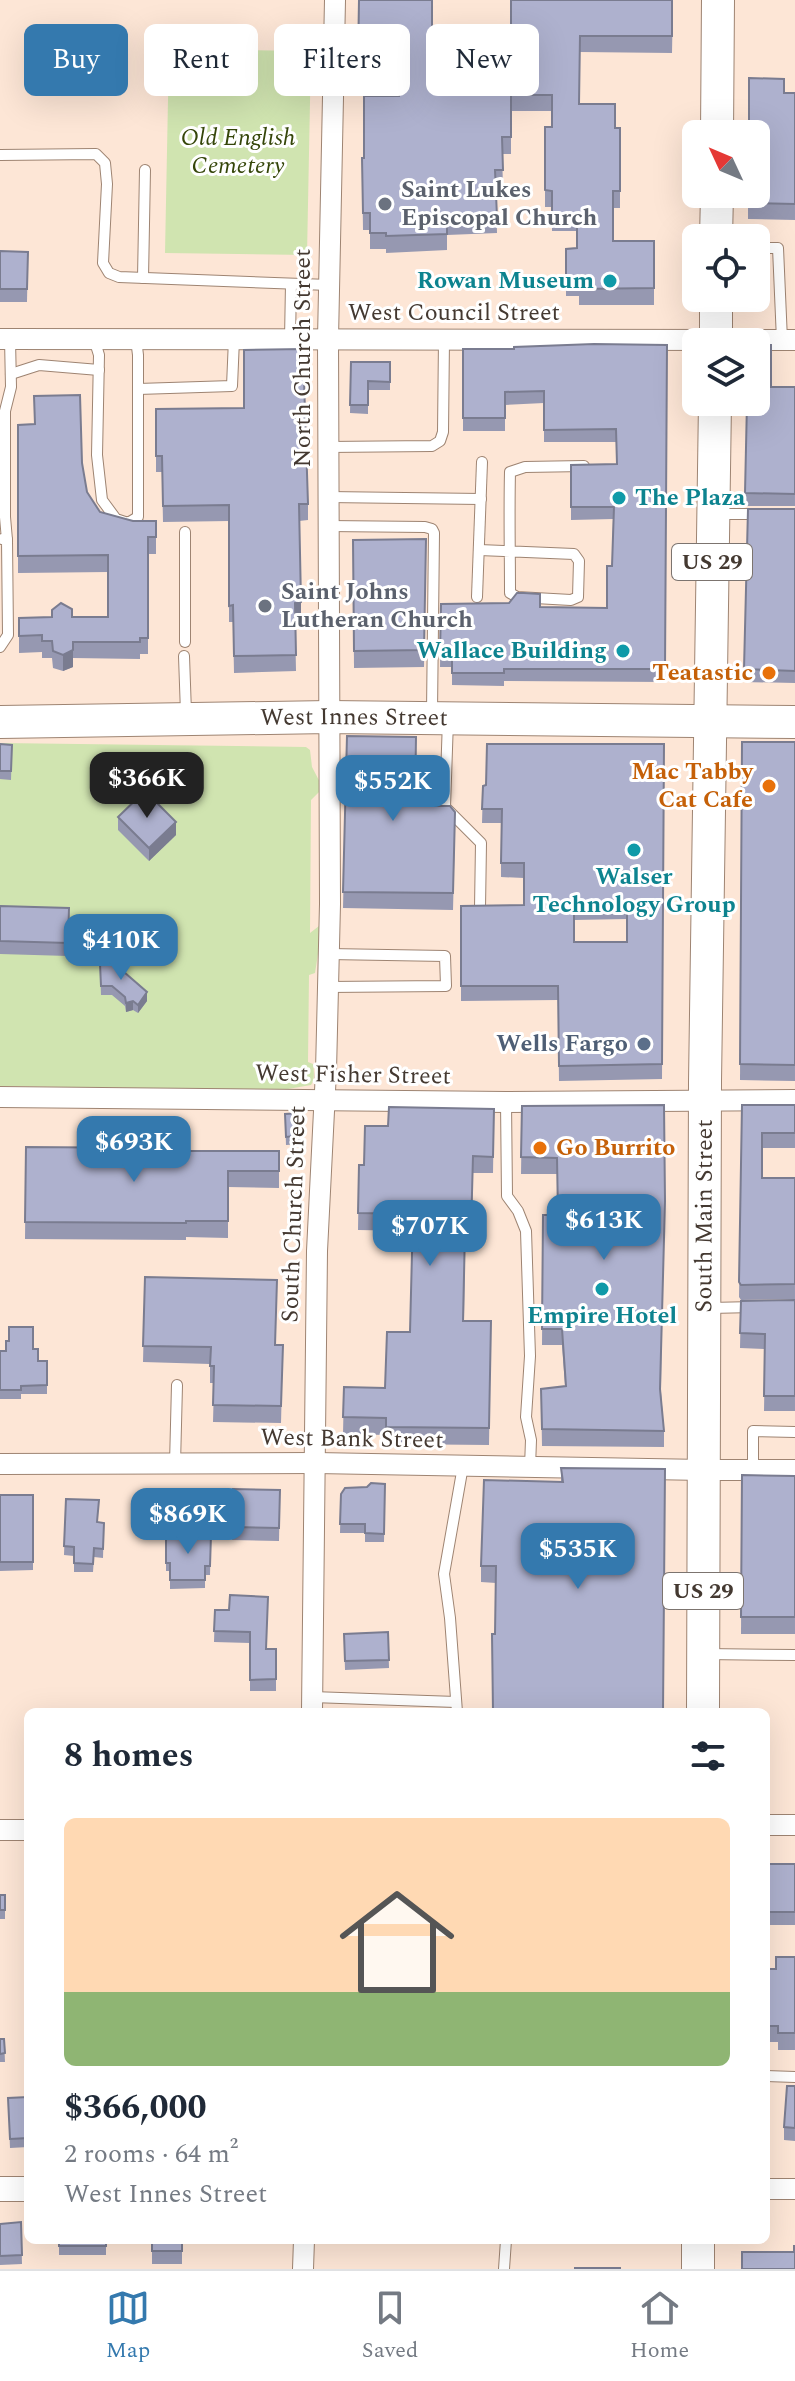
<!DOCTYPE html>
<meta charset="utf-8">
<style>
:root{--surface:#fff;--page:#f6f6f7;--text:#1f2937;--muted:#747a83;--line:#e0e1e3;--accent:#3479ae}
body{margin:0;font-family:Spectral,serif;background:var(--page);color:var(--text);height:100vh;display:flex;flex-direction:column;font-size:30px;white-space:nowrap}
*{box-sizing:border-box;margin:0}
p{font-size:26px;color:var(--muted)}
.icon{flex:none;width:44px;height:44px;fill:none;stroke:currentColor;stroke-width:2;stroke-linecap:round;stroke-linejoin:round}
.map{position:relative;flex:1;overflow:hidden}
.side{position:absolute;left:24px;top:1708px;width:746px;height:536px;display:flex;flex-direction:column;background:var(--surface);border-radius:12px;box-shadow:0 8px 32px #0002}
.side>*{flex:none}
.banner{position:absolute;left:24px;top:24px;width:748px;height:72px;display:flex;gap:16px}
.needle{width:52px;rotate:314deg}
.controls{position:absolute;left:682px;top:120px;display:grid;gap:16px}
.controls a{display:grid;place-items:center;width:88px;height:88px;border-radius:12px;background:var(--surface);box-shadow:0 8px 32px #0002;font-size:40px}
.price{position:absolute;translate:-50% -68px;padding:0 18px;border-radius:16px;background:var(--accent);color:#fff;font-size:26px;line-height:52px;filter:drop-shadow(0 2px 4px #0008)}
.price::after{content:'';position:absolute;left:50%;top:48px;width:24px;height:18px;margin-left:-12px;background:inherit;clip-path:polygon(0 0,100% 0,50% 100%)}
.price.selected{background:#222;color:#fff}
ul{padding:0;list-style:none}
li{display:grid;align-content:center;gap:16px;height:424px;padding:0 40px}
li+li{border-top:2px solid var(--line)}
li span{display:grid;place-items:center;height:248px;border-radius:12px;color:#555}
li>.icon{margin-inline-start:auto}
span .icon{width:144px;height:144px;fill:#fffc;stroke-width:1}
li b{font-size:34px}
h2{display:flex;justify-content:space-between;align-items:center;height:96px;padding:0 40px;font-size:34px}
.pill{padding:0 28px;border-radius:12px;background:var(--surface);box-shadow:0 8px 32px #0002;font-size:28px;line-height:72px}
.pill.selected{background:var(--accent);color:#fff}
.tabs{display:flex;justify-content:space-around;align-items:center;height:112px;border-top:2px solid var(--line);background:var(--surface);font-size:22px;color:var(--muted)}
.tabs a{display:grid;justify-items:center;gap:4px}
.tabs .selected{color:var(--accent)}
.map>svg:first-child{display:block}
.green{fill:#d0e4b0}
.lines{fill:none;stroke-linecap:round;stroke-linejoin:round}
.service-casing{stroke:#9e8472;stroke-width:12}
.minor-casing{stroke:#9e8472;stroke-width:22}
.tertiary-casing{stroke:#9e8472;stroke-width:26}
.primary-casing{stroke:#9e8472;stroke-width:34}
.service{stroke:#fff;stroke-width:10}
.minor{stroke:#fff;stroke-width:20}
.tertiary{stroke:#fff;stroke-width:24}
.primary{stroke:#fff;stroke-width:32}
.wall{fill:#9698b1;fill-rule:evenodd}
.shaded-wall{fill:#7a7c90}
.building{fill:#aeb1ce;stroke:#7a7c90;stroke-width:2;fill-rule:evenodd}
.worship-dot{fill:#6b7280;stroke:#fff;stroke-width:3}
.culture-dot{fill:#0f9aa8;stroke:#fff;stroke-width:3}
.food-dot{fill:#e8710a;stroke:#fff;stroke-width:3}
.service-dot{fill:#5c6f8a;stroke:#fff;stroke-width:3}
.labels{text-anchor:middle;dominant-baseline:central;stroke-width:6;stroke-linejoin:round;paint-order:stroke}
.shield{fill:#fff;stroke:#7c746f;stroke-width:2}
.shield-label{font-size:22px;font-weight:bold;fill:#443931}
.park-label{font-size:24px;font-style:italic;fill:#354609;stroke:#fff}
.worship-label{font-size:24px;font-weight:bold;fill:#5b616d;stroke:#fff;text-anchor:start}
.culture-label{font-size:24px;font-weight:bold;fill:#0d838f;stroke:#fff;text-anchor:end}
.street-label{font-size:24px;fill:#443931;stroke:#fff}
.food-label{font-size:24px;font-weight:bold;fill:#c56008;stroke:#fff;text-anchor:end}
.service-label{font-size:24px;font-weight:bold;fill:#4e5e75;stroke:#fff;text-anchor:end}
</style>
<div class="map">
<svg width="795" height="2269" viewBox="0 0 795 2269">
<rect width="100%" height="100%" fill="#fde6d6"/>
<g class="green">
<path d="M169 49 311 51 307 255 165 253Z"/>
<path d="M0 743 306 747 310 750 312 767 323 788 311 800 310 933 319 926 322 928 315 973 309 975 308 1062 313 1064C314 1071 315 1079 311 1085L282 1090 0 1086Z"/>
</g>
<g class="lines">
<defs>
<g id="service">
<path d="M0 155 96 154 105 163 107 184 103 263 109 273 119 277 329 285"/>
<path d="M756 248H778L782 340"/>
<path d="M143 278 145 170"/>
<path d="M94 339 99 355 97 455 102 500 116 519 128 523 138 517V355L136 339"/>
<path d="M290 339 291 284"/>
<path d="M11 374 39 365 99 370"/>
<path d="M138 389 232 386 234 339"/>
<path d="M328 447 432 446 440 441 443 432 444 339"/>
<path d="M328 497 481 499"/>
<path d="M719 514H759"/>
<path d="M328 526 425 527 432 529 434 533 432 712"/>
<path d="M7 540 5 517V411L11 387 10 339"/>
<path d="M479 550 574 554 579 561 578 597 571 600 517 597 510 593C510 553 509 512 510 472L525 467 584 466"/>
<path d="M477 597 482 462"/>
<path d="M185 642V532"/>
<path d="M0 647 8 635 7 540 2 539"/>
<path d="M184 656 186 713"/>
<path d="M448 720 445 807 481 843 480 908"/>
<path d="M328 987 446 986 445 956 329 954"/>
<path d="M506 1102 507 1196 518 1211 526 1231 530 1356 526 1417 531 1440 530 1467"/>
<path d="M710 1308 754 1307"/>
<path d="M175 1464 177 1385"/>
<path d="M753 1470V1431L795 1432"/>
<path d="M705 1654 795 1655"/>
<path d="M312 1697 456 1702"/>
<path d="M457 1712 450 1618 444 1574 463 1466"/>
<path d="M766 2076 795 2077"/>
<path d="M504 2269 506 2240"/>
</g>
<g id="minor">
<path d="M0 339 795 340"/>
<path d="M0 1097 506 1102 795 1100"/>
<path d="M0 1464 316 1463 704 1470H795"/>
<path d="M312 1712 317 1251 326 1071 330 904 328 339 335 0"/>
<path d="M766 1825H795"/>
<path d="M0 1830H28"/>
<path d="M766 2189H795"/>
<path d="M303 2269 304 2240"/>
</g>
<path id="tertiary" d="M0 2189H28"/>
<g id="primary">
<path d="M717 134 718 0"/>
<path d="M716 238 717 194"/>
<path d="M716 342V298"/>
<path id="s1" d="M0 722 329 717 795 722"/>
<path id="s2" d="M703 1712 705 1082 715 402"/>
<path d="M698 2269V2240"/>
</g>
</defs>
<use href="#service" class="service-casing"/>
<use href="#minor" class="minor-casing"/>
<use href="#tertiary" class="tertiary-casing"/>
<use href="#primary" class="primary-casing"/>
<use href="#service" class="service"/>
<use href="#minor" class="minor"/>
<use href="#tertiary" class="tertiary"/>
<use href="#primary" class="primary"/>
</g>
<g class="wall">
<path d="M359 0 432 33H511L673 0 672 53 580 52 579 104 615 128H620V208H613V241H654V305H579V296H566V249L577 248V231H552V207H545V127H552V111H511V154H502L503 186H496L497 233 447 235V250L386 253V249H370V230H363L362 158H364L399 96V77H358Z"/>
<path d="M784 93H795V220L748 219V194Z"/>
<path d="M0 251 28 252 27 302H0Z"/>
<path d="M667 345 665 682 504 681V686L452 685V667H440L441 604 540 607 607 608 612 566 613 519 571 520V465L616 464V442H544V403L505 405V431H463V349H514Z"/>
<path d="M351 362H390V390H368V414L350 413Z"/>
<path d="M771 387H795V506H745L747 402Z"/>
<path d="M156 409 308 504V520L299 521 301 618 295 620 296 671 234 673 233 622H229V521L163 522 162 472H156Z"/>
<path d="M18 425 82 463 87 492 100 512 133 521H156V554H148V654H140V659L73 658V667L63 671 53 668 52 658H42V652L19 653V618L108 617V572L18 573Z"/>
<path d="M795 509V683L744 682V669Z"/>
<path d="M426 539 424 667 354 668 353 540Z"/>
<path d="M347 736 415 806 455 829 453 910 343 908Z"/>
<path d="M742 742H795V1081L740 1080Z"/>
<path d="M0 744 12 745 11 780 0 779Z"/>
<path d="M664 744 662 1079 559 1081 558 1000 461 1001V906L524 905V878L501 877V823H482L483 786ZM627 919V942H574V920Z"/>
<path d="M118 817 176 835 149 861 118 830Z"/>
<path d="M0 906 69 908 68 956 0 954Z"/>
<path d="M100 964 124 972 147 1001 138 1013 133 1010 126 1012 125 1006 112 995H101Z"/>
<path d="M664 1105 661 1392 664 1431V1447L542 1446 541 1389 565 1386 562 1345H542L543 1215H558L557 1174H521L522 1106Z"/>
<path d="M742 1105H795V1148H762V1178H795V1299L741 1300 739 1297Z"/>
<path d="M494 1109 493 1173H473L471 1247H465L464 1321H491L489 1445 386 1444V1435L343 1434 344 1387 385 1388 410 1332 413 1231 358 1230 359 1165H364L388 1126Z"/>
<path d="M302 1113 303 1144 286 1145 285 1114Z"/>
<path d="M26 1147 160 1151H279V1188L228 1187V1238L186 1237V1240L25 1239Z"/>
<path d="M145 1277 275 1345H283L281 1423 213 1422 214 1383H210V1364L143 1362Z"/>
<path d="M795 1300V1411H764L765 1349 740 1348 741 1301Z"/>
<path d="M33 1349 38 1361H47V1394H21V1399H0V1351Z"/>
<path d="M561 1468 665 1469 496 1583 481 1582V1566L561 1482Z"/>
<path d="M742 1475 795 1476V1634H741Z"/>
<path d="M385 1484 384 1542H365V1533H340L341 1494 367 1487Z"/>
<path d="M233 1489 280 1490 279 1541 232 1540Z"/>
<path d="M0 1495H33V1570L0 1571Z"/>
<path d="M66 1499 98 1522 104 1523 103 1558 94 1557 93 1572H74V1556L64 1555Z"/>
<path d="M166 1534 211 1535 210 1575H205V1588L170 1589V1571H166Z"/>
<path d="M215 1610H229L267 1649H276V1691H250V1643L214 1642Z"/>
<path d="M388 1632 389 1668 345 1670 344 1634Z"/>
<rect x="766" y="1864" width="29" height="61"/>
<rect x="0" y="1895" width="5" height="24"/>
<path d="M795 1957V2050H778V2042H766V1969H776Z"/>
<path d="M0 2039H4L5 2062H0Z"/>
<path d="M795 2086V2141L784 2140V2127Z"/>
<path d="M28 2097V2147L10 2148 8 2098Z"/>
<path d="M21 2222 22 2264 0 2265V2224Z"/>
<rect x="59" y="2240" width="47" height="15"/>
<rect x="152" y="2240" width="30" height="24"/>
<path d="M220 2240H268V2243Z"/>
</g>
<g class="shaded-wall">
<path d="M301 602V618L295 620V603Z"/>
<path d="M73 650V667L63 671V655Z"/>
<path d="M176 822V835L149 861V848Z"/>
<path d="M147 992V1001L138 1013V1005Z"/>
<path d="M133 1001V1010L126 1012V1003Z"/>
</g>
<g class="building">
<path d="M359 0H432V33H511V0H672V36H580L579 104H615V128H620V191H613V241H654V288L579 289V280H566V249L577 248V215H552V191L545 190V127H552V95H511V137H502L503 170H495L497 217 447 219V234L386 236V233H370V213H363L362 158H364V96H399V60H358Z"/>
<path d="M749 78 784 79V93H795V204L748 203V194H756V134H749Z"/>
<path d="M0 251 28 252 27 289H0Z"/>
<path d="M594 344 667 345 665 669H504V673H452V654H440L441 604 509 603 517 593H524L540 594V607L607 608V566H612L614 507H571V465L617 464 616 429 544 430V391L505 392V418H463V349H514V347Z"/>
<path d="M756 345H771V387H795V494L745 493 747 402H756Z"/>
<path d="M303 349 308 504H299L301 602 295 603 296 655 234 656 233 605 229 606V505L163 506 162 456H156V409L244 408V350Z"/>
<path d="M351 362H390V382L368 381V405H350Z"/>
<path d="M80 395 82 463 87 492 100 512 133 521H156V537H148V638H140V642H73V650L63 655 53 651 52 641H42V635L19 636V618L52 617V610L61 603 72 609V617H108V555L18 556V425L35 424 34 396Z"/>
<path d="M748 509H795V671L744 669Z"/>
<path d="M426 539 424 650 354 651 353 540Z"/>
<path d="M347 736 416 737 415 806H450L455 812 453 893 343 892Z"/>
<path d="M742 742H795V1065L740 1064Z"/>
<path d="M0 744 12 745 11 771H0Z"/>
<path d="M487 744H664L662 1064 559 1066 558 986H461V906L524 905V863H501L502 809H482L483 786 486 785ZM627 904V942H574V905Z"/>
<path d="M145 791 176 822 149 848 118 817Z"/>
<path d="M0 906 69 908 68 943 0 941Z"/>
<path d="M113 959 124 972 147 992 138 1005 133 1001 126 1003 125 997 112 986H101L100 964Z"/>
<path d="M664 1105 665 1201 660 1389 664 1431 542 1429 541 1389 566 1386 562 1329H542L543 1215H558L557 1158 521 1157 522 1106Z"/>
<path d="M742 1105H795V1133H762V1178H795V1284L741 1285 739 1282Z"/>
<path d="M389 1107 494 1109 493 1157 473 1156 471 1230H465L463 1321H491L489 1428 386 1427V1418L343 1417 344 1387 385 1388 387 1332H410L413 1214 358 1213 359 1165H364L365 1126H388Z"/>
<path d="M302 1113 303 1135 286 1137 285 1114Z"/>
<path d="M26 1147 160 1148V1151H279V1171H228V1221H186V1223L25 1222Z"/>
<path d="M145 1277 277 1280 275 1345H283L281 1406 213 1405 214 1366H210L211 1347 143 1346Z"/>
<path d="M795 1300V1396H764L765 1334 740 1333 741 1301Z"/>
<path d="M9 1327H33V1349H38V1361H47V1385L21 1386V1390H0V1351H6V1341H9Z"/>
<path d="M561 1468 665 1469 663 1712H493L492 1634H495L496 1566H481L484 1480 563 1482Z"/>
<path d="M742 1475 795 1476V1617H741Z"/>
<path d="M371 1483 385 1484 384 1534 365 1533V1524H340L341 1494 345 1488 367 1487Z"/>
<path d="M233 1489 280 1490 279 1528 232 1527Z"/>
<rect x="0" y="1495" width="33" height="67"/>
<path d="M66 1499 99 1500 97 1522 104 1523 103 1549 94 1548 93 1564 74 1563V1547L64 1546Z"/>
<path d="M166 1534 211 1535 210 1566H205V1580H170V1563H166Z"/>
<path d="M230 1595 268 1597 266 1649H276V1679L250 1680V1632L214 1631 215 1610H229Z"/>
<path d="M388 1632 389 1660 345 1661 344 1634Z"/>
<rect x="766" y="1864" width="29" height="48"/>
<rect x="0" y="1895" width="5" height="15"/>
<path d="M776 1957H795V2033H778V2026H766V1969H776Z"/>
<path d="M0 2039H4L5 2053 0 2054Z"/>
<path d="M787 2086H795V2128L784 2127Z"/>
<path d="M28 2097V2138L10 2139 8 2098Z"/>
<path d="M21 2222 22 2255 0 2256V2224Z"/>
<rect x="59" y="2240" width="47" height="6"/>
<rect x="152" y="2240" width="30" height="11"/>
<path d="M794 2246H795V2269H742V2252H794Z"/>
<rect x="575" y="2268" width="45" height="1"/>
</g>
<g class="worship-dot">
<circle cx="385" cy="204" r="8"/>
<circle cx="265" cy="606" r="8"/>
</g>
<g class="culture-dot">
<circle cx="610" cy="281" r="8"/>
<circle cx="619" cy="498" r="8"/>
<circle cx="623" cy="651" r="8"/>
<circle cx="634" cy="850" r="8"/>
<circle cx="602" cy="1289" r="8"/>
</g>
<g class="food-dot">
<circle cx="769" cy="673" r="8"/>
<circle cx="769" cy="786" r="8"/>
<circle cx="540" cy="1148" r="8"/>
</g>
<circle class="service-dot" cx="644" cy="1044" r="8"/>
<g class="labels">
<g class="shield">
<rect x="672" y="544" width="80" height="36" rx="6"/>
<rect x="663" y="1573" width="80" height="36" rx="6"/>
</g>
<g class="shield-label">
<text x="712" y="562">US 29</text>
<text x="703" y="1591">US 29</text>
</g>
<g class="park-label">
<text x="238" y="138">Old English<tspan x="238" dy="28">Cemetery</tspan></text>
</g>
<g class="worship-label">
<text x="401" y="190">Saint Lukes<tspan x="401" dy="28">Episcopal Church</tspan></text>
<text x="281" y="592">Saint Johns<tspan x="281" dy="28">Lutheran Church</tspan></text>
</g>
<g class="culture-label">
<text x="594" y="281">Rowan Museum</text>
<text x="635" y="498" text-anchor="start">The Plaza</text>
<text x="607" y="651">Wallace Building</text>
<text x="634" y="877" text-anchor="middle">Walser<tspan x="634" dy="28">Technology Group</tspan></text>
<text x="602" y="1316" text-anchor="middle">Empire Hotel</text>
</g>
<g class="street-label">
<text x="454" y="313">West Council Street</text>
<text transform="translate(303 358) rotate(-90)">North Church Street</text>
<text stroke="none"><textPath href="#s1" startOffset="354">West Innes Street</textPath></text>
<text transform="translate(353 1075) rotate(1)">West Fisher Street</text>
<text transform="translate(294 1214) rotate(-88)">South Church Street</text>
<text stroke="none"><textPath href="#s2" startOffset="496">South Main Street</textPath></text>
<text transform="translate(352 1439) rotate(1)">West Bank Street</text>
</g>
<g class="food-label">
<text x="753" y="673">Teatastic</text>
<text x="753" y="772">Mac Tabby<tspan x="753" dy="28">Cat Cafe</tspan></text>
<text x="556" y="1148" text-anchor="start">Go Burrito</text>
</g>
<g class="service-label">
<text x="628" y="1044">Wells Fargo</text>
</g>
</g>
</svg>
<div class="controls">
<a><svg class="needle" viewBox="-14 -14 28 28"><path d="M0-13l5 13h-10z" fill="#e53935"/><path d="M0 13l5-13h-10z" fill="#747a83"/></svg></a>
<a><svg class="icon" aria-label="locate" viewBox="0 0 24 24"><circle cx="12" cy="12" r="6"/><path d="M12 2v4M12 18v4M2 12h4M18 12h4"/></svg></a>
<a><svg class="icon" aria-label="layers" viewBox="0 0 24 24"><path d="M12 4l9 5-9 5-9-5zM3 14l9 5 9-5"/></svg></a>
</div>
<b class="price selected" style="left:147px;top:820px">$366K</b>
<b class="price" style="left:393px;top:823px">$552K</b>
<b class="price" style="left:121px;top:982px">$410K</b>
<b class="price" style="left:134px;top:1184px">$693K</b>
<b class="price" style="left:604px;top:1262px">$613K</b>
<b class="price" style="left:430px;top:1268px">$707K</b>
<b class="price" style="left:188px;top:1556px">$869K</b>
<b class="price" style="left:578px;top:1591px">$535K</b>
<div class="banner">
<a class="pill selected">Buy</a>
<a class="pill">Rent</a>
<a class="pill">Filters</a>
<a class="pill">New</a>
</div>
<section class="side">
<h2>8 homes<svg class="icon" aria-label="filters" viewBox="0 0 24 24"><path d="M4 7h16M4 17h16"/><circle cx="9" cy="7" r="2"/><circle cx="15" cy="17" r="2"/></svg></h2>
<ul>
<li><span style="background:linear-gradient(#ffd9b3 70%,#8fb573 0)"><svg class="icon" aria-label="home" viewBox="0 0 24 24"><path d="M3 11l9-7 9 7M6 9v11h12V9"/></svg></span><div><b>$366,000</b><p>2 rooms · 64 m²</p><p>West Innes Street</p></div></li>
</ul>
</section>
</div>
<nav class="tabs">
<a class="selected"><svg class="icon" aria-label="map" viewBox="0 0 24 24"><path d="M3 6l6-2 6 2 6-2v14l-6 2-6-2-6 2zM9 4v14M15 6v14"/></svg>Map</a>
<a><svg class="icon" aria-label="saved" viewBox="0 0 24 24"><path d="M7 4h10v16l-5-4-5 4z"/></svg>Saved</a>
<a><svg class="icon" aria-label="home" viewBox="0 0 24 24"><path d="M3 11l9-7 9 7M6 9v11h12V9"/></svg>Home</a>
</nav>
